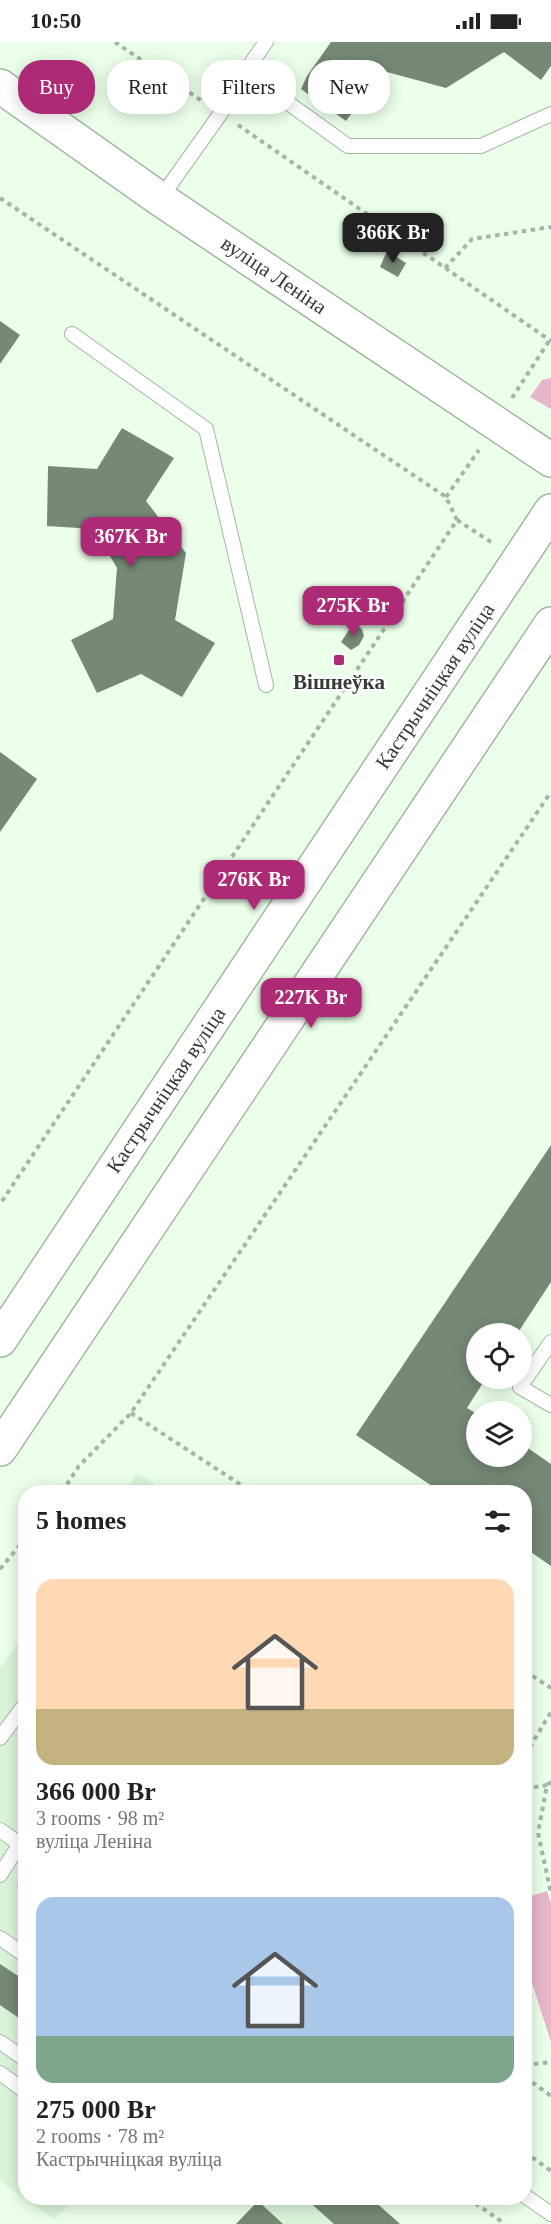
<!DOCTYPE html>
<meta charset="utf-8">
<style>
:root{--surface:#fff;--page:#f2f2f2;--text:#222;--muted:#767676;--accent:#ad2b76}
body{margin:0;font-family:Georgia,serif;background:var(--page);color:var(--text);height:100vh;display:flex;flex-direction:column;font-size:22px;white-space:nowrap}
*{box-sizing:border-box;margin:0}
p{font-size:20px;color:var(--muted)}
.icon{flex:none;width:33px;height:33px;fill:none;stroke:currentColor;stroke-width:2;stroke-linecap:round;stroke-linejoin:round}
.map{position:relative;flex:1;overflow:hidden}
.details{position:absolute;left:18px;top:1443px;width:514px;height:720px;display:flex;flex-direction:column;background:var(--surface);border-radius:24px;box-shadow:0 3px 15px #0003}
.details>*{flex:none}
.hud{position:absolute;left:18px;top:18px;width:516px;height:54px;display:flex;gap:12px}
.fabs{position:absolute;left:466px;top:1281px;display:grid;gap:12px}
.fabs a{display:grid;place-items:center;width:66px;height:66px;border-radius:50%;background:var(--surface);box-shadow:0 3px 15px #0003;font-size:30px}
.price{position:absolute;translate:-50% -51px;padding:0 14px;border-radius:12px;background:var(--accent);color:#fff;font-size:20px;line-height:39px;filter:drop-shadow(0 2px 3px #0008)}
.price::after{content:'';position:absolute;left:50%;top:36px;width:18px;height:14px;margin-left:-9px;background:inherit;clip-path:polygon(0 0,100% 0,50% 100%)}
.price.active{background:#222;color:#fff}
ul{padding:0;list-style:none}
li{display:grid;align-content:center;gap:12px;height:318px;padding:0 18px}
li span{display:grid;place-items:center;height:186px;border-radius:18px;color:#555}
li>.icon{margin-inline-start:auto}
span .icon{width:108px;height:108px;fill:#fffc;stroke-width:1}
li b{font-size:26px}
h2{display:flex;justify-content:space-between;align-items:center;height:72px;padding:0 18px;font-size:26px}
.pill{padding:0 21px;border-radius:24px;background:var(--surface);box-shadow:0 3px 15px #0003;font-size:21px;line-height:54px}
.pill.active{background:var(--accent);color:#fff}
.status{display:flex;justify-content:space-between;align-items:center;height:42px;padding:0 30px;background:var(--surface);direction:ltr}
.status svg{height:16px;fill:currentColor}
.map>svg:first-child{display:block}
.built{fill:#daf4da}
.green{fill:#e8b6cc}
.building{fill:#768876}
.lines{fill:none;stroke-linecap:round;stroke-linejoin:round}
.service-casing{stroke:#a4b7a4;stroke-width:16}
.secondary-casing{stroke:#a4b7a4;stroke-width:36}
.path{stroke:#a6b5a5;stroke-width:4;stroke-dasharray:4.5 4.5;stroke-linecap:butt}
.service{stroke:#fff;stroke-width:14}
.secondary{stroke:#fff;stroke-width:33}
.poi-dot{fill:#ad2b76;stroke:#fff;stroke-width:2}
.labels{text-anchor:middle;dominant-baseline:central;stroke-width:5;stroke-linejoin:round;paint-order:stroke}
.street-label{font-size:21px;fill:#343c34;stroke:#fff}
.poi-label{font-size:21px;font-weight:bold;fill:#343c34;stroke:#fff}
</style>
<div class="status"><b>10:50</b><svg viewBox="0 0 49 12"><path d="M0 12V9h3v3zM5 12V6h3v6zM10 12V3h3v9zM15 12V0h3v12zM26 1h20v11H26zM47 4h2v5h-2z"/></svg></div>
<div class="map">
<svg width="551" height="2182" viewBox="0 0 551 2182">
<rect width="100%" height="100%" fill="#ebffea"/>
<g class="built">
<path d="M138 1431 165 1450H124Z"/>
<path d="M25 1590 26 2156H77L54 2177 0 2139V1626Z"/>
<path d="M262 2156H371L400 2182H236Z"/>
</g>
<g class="green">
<path d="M551 336V367L530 355 542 338Z"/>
<path d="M547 1849 551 1862V2000L525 1919V1856Z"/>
</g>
<g class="building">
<path d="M331 0H551V24L541 38 504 10 446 46 383 29 346 79 301 47 307 34Z"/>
<path d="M387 209 406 221 398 235 380 225Z"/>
<path d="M0 279 20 293 0 322Z"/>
<path d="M122 386 174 416 146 459 186 511 175 578 215 601 182 655 141 632 97 651 71 598 113 577 117 526 94 487 47 484 48 424 97 427Z"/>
<path d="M353 582 362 587 364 594 359 603 351 608 341 600Z"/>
<path d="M0 710 37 737 0 790Z"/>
<path d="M551 1103V1240L517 1292H477V1336H486L467 1366 477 1372V1414H522V1402L551 1422V1524L525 1506V1450H441L356 1393Z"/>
<path d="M0 1922 26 1939V1981L0 1963Z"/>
<path d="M305 2156H371L400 2182H334Z"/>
<path d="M258 2159 283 2182H236Z"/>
</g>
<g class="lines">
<defs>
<g id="service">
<path d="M245 30 266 0"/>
<path d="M160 157 221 71 245 30 348 104H481L551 72"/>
<path d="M72 292 206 387 266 643"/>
<path d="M551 1300 520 1345 551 1363"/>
<path d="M0 1696 26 1661"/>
<path d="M0 1788 25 1806"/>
<path d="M0 1833 20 1802 26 1798"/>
<path d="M0 1896 26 1914"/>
<path d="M0 2000 26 2018"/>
<path d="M0 2031 26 2050"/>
<path d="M525 2154 551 2172"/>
</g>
<g id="secondary">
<path d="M0 44 160 157 551 418"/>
<path d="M0 1298 551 469"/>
<path d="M0 1407 551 582"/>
</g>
</defs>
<use href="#service" class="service-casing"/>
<use href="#secondary" class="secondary-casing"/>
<g class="path">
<path d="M115 0 202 59"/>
<path d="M238 83 551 299"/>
<path d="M0 156 446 455 457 478 0 1162"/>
<path d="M445 226 472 197 551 185"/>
<path d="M512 356 549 299"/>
<path d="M446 455 479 408"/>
<path d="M457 478 491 500"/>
<path d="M131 1371 252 1450"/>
<path d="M62 1450 79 1424 131 1371 551 750"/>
<path d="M0 1527 26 1496"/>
<path d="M525 1629 551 1646"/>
<path d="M525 1713 551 1670"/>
<path d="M551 1740 547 1743 538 1791 551 1851"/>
<path d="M525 1747 547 1743"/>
<path d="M18 1843 26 1848"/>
<path d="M525 2023 551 2020"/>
<path d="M525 2035 551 2054"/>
<path d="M525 2110 551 2129"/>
<path d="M468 2156 505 2182"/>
</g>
<use href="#service" class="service"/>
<use href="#secondary" class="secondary"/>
</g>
<rect class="poi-dot" x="333" y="612" width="12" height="12" rx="3"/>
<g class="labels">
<g class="street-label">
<text transform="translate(274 233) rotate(34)">вуліца Леніна</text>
<text transform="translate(435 644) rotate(-56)">Кастрычніцкая вуліца</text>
<text transform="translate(166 1048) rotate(-56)">Кастрычніцкая вуліца</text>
</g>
<g class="poi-label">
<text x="339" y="640">Вішнеўка</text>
</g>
</g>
</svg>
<div class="fabs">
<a><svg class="icon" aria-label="locate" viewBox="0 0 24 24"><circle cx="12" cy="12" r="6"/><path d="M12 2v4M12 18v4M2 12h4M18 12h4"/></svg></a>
<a><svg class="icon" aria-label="layers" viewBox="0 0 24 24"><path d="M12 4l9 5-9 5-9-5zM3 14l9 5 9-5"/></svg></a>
</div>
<b class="price active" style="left:393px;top:222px">366K Br</b>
<b class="price" style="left:131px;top:526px">367K Br</b>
<b class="price" style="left:353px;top:595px">275K Br</b>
<b class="price" style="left:254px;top:869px">276K Br</b>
<b class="price" style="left:311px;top:987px">227K Br</b>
<div class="hud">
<a class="pill active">Buy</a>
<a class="pill">Rent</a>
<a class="pill">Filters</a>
<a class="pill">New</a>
</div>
<section class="details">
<h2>5 homes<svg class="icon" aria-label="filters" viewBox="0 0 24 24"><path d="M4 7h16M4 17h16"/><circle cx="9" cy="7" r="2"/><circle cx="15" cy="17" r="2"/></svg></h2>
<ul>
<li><span style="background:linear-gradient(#ffd9b3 70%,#c2b280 0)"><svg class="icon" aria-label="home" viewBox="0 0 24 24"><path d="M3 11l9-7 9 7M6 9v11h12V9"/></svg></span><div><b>366 000 Br</b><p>3 rooms · 98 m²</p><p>вуліца Леніна</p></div></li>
<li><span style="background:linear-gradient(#a9c7e8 75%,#7fa58c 0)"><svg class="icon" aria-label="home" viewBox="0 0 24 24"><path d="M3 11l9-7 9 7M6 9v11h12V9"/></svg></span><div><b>275 000 Br</b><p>2 rooms · 78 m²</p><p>Кастрычніцкая вуліца</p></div></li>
</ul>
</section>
</div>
